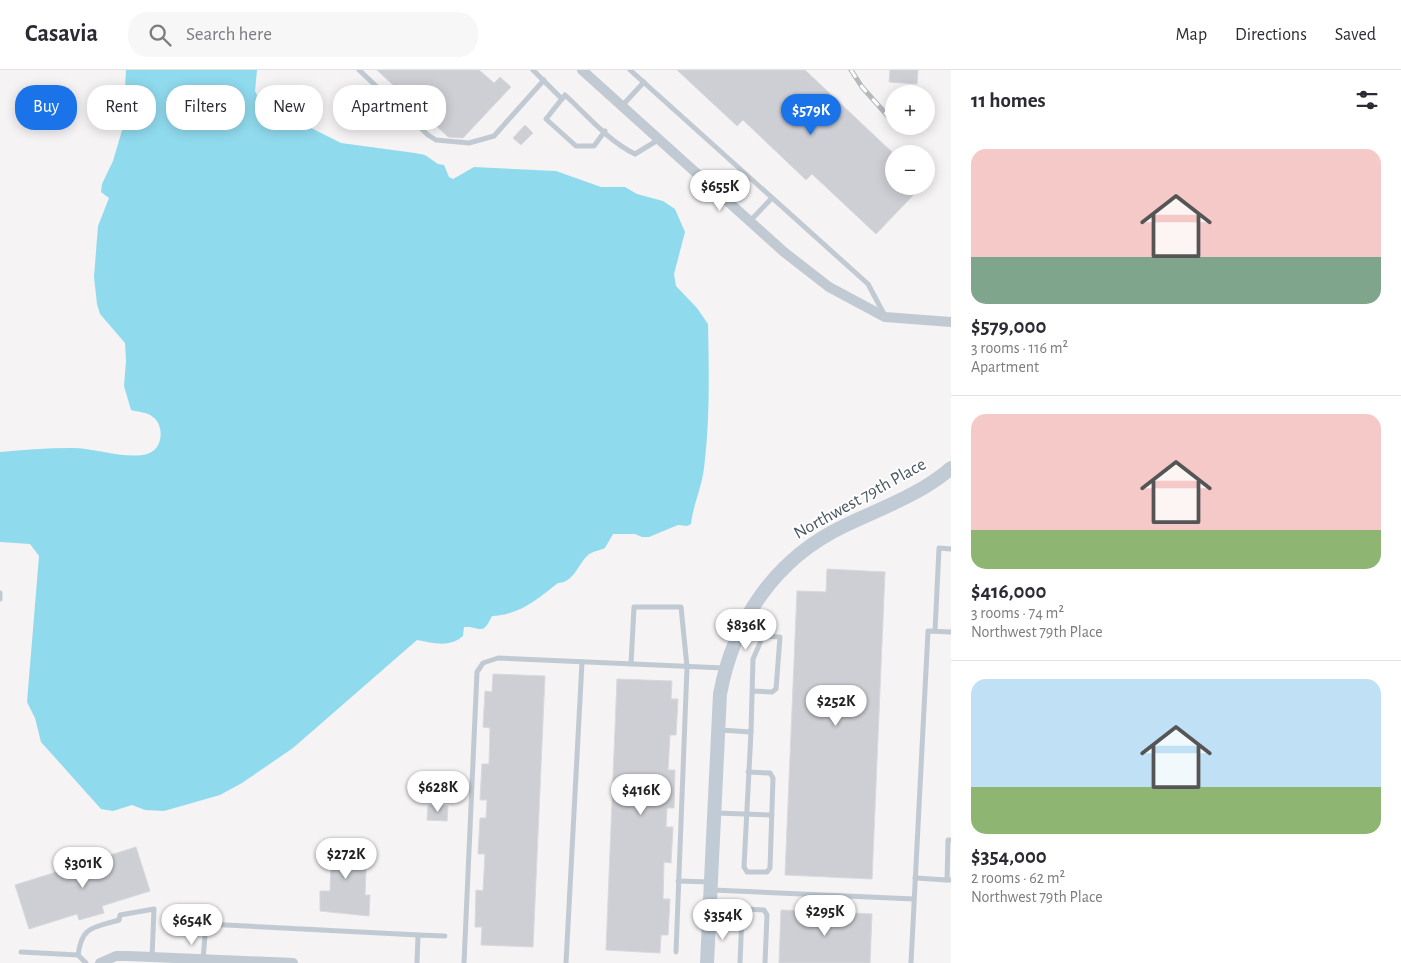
<!DOCTYPE html>
<meta charset="utf-8">
<style>
:root{--surface:#fff;--page:#f7f7f7;--text:#2b2b33;--muted:#7c7c81;--line:#e1e1e2;--accent:#1a73e8}
body{margin:0;font-family:"Alegreya Sans",sans-serif;background:var(--page);color:var(--text);height:100vh;display:flex;flex-direction:column;font-size:19px;white-space:nowrap}
*{box-sizing:border-box;margin:0}
p{font-size:16px;color:var(--muted)}
.icon{flex:none;width:28px;height:28px;fill:none;stroke:currentColor;stroke-width:2;stroke-linecap:round;stroke-linejoin:round}
.map{position:relative;flex:1;overflow:hidden}
.side{display:flex;flex-direction:column;background:var(--surface);width:450px}
.side>*{flex:none}
.top-card{position:absolute;left:15px;top:15px;width:475px;height:45px;display:flex;gap:10px}
.buttons{position:absolute;left:885px;top:15px;display:grid;gap:10px}
.buttons a{display:grid;place-items:center;width:50px;height:50px;border-radius:50%;background:var(--surface);box-shadow:0 2px 12px #0003;font-size:25px}
.price{position:absolute;translate:-50% -42px;padding:0 11px;border-radius:18px;background:#fff;color:#222;font-size:16px;line-height:32px;filter:drop-shadow(0 1px 2px #0008)}
.price::after{content:'';position:absolute;left:50%;top:30px;width:15px;height:11px;margin-left:-8px;background:inherit;clip-path:polygon(0 0,100% 0,50% 100%)}
.price.active{background:var(--accent);color:#fff}
ul{padding:0;list-style:none}
li{display:grid;align-content:center;gap:10px;height:265px;padding:0 20px}
li+li{border-top:1px solid var(--line)}
li span{display:grid;place-items:center;height:155px;border-radius:15px;color:#555}
li>.icon{margin-inline-start:auto}
span .icon{width:90px;height:90px;fill:#fffc;stroke-width:1}
li b{font-size:21px}
h2{display:flex;justify-content:space-between;align-items:center;height:60px;padding:0 20px;font-size:21px}
.pill{padding:0 18px;border-radius:20px;background:var(--surface);box-shadow:0 2px 12px #0003;font-size:18px;line-height:45px}
.pill.active{background:var(--accent);color:#fff}
header{display:flex;align-items:center;gap:30px;box-sizing:border-box;height:70px;padding:0 25px;background:var(--surface);border-bottom:1px solid var(--line)}
header strong{font-size:24px}
nav{display:flex;gap:28px;margin-inline-start:auto;font-size:18px}
.search{width:350px;height:45px;background:var(--page);display:flex;align-items:center;gap:12px;box-sizing:border-box;padding:0 18px;border-radius:20px;color:var(--muted);font-size:19px}
main{display:flex;flex:1;min-height:0}
.map>svg:first-child{display:block}
.water{fill:#90daee}
.building{fill:#cdcfd5;stroke:#d7d9de}
.lines{fill:none;stroke-linecap:round;stroke-linejoin:round}
.service{stroke:#c1cad2;stroke-width:5}
.minor{stroke:#c1cad2;stroke-width:10}
.secondary{stroke:#c1cbd6;stroke-width:14}
.rail-casing{stroke:#b5b8bd;stroke-width:5}
.rail{stroke:#fff;stroke-width:3;stroke-dasharray:9;stroke-linecap:butt}
.labels{text-anchor:middle;dominant-baseline:central;stroke-width:4;stroke-linejoin:round;paint-order:stroke}
.street-label{font-size:18px;fill:#4a5661;stroke:#fff}
</style>
<header>
<strong>Casavia</strong>
<div class="search"><svg class="icon" aria-label="search" viewBox="0 0 24 24"><circle cx="10" cy="10" r="6"/><path d="M15 15l6 6"/></svg>Search here</div>
<nav><a>Map</a><a>Directions</a><a>Saved</a></nav>
</header>
<main>
<div class="map">
<svg width="951" height="893" viewBox="0 0 951 893">
<rect width="100%" height="100%" fill="#f5f3f3"/>
<path class="water" d="M126 0H257L255 21 258 27 271 38 341 73 415 83 425 85 438 94 444 95 449 107 453 109 474 97 556 101 601 117H625L637 124 663 131 675 139 685 162 674 204 676 216 697 238 708 254C709 301 710 351 704 398 702 417 693 435 691 454L687 456 678 455 649 467H642L635 464H613L605 478C599 481 592 481 587 486 578 495 573 513 558 513 537 529 520 545 492 546 482 567 481 556 464 557L463 566C449 578 434 573 417 570L293 678 242 713 220 725 164 741 145 740 132 735 113 741 101 739 41 672 35 648 27 632 39 486 30 474 0 472V382C23 380 46 378 70 378 93 377 125 390 147 384 163 380 165 356 153 347 147 342 138 342 131 340L124 316 126 291 125 273 100 244 97 234 94 207 98 156 109 128 101 122 102 114 113 91 123 57Z"/>
<g class="building">
<path d="M377 0H479L494 13 500 7 511 17 463 68 448 67Z"/>
<path d="M677 0H805L894 84V116H922L876 164 812 104 806 110 743 50 737 56Z"/>
<path d="M890 0H918L917 14 889 12Z"/>
<path d="M525 55 533 63 521 75 513 68Z"/>
<path d="M827 499 885 502 872 809 785 805 797 521 826 522Z"/>
<path d="M493 604 545 606 533 877 481 875 482 857H475L476 820 483 821 485 784H478L480 748H486L487 730H480L482 694H489L490 658 483 657 485 621 492 622Z"/>
<path d="M617 609 672 611 671 629H678L676 665H670L668 700H675L674 738H667L666 757H673L671 793 664 792 663 829H670L668 865H661L660 883 606 880Z"/>
<path d="M428 735 448 736 447 751 427 750Z"/>
<path d="M324 773 367 774 365 825H370L369 846 320 841V821H330L331 794H323Z"/>
<path d="M136 777 150 821 102 836 104 843 79 850 77 844 29 859 15 815Z"/>
<path d="M781 840 872 844 870 893H779Z"/>
</g>
<g class="lines">
<g class="service">
<path d="M359 0 428 65 436 70 469 73 494 66 544 10"/>
<path d="M533 0 562 29"/>
<path d="M630 0 868 214 884 244"/>
<path d="M621 37 644 12"/>
<path d="M605 61 594 76H576L546 49 565 25C587 45 608 71 635 84L658 70"/>
<path d="M750 151 772 128"/>
<path d="M0 523V529"/>
<path d="M935 561 939 478 951 479"/>
<path d="M631 594 634 537H681L687 597 676 882"/>
<path d="M720 660 751 662 753 589 763 566 780 567 776 619 772 622 752 621"/>
<path d="M748 702 770 703 773 708 770 798 767 802H747L744 797 751 662"/>
<path d="M717 743 772 745"/>
<path d="M951 770H948L947 810H951"/>
<path d="M915 808 947 810"/>
<path d="M678 811 710 812"/>
<path d="M713 820 914 829"/>
<path d="M21 882 78 885"/>
<path d="M203 889 206 854 418 865"/>
<path d="M86 893 78 885C82 855 94 858 119 850L120 845 154 839 152 887"/>
<path d="M417 893 418 865 445 866"/>
<path d="M464 893 477 602 483 593 498 588 724 598"/>
<path d="M566 893 582 592"/>
<path d="M740 893 742 844 745 839 764 840 767 845 765 893"/>
<path d="M911 893 928 561 951 562"/>
</g>
<g class="minor">
<path d="M582 0 784 182 829 217 885 247 951 252"/>
<path d="M100 893 116 886H128L293 893"/>
</g>
<path class="secondary" d="M707 893 720 624C734 550 775 489 844 456 881 438 920 425 951 398"/>
<defs>
<path id="rail" d="M851 0 862 17 894 53"/>
</defs>
<use href="#rail" class="rail-casing"/>
<use href="#rail" class="rail"/>
</g>
<g class="labels">
<g class="street-label">
<text transform="translate(860 429) rotate(-29)">Northwest 79th Place</text>
</g>
</g>
</svg>
<div class="buttons">
<a>+</a>
<a>−</a>
</div>
<b class="price active" style="left:811px;top:66px">$579K</b>
<b class="price" style="left:720px;top:142px">$655K</b>
<b class="price" style="left:746px;top:581px">$836K</b>
<b class="price" style="left:836px;top:657px">$252K</b>
<b class="price" style="left:438px;top:743px">$628K</b>
<b class="price" style="left:641px;top:746px">$416K</b>
<b class="price" style="left:346px;top:810px">$272K</b>
<b class="price" style="left:83px;top:819px">$301K</b>
<b class="price" style="left:825px;top:867px">$295K</b>
<b class="price" style="left:723px;top:871px">$354K</b>
<b class="price" style="left:192px;top:876px">$654K</b>
<div class="top-card">
<a class="pill active">Buy</a>
<a class="pill">Rent</a>
<a class="pill">Filters</a>
<a class="pill">New</a>
<a class="pill">Apartment</a>
</div>
</div>
<section class="side">
<h2>11 homes<svg class="icon" aria-label="filters" viewBox="0 0 24 24"><path d="M4 7h16M4 17h16"/><circle cx="9" cy="7" r="2"/><circle cx="15" cy="17" r="2"/></svg></h2>
<ul>
<li><span style="background:linear-gradient(#f6c9c9 70%,#7fa58c 0)"><svg class="icon" aria-label="home" viewBox="0 0 24 24"><path d="M3 11l9-7 9 7M6 9v11h12V9"/></svg></span><div><b>$579,000</b><p>3 rooms · 116 m²</p><p>Apartment</p></div></li>
<li><span style="background:linear-gradient(#f6c9c9 75%,#8fb573 0)"><svg class="icon" aria-label="home" viewBox="0 0 24 24"><path d="M3 11l9-7 9 7M6 9v11h12V9"/></svg></span><div><b>$416,000</b><p>3 rooms · 74 m²</p><p>Northwest 79th Place</p></div></li>
<li><span style="background:linear-gradient(#bfe0f5 70%,#8fb573 0)"><svg class="icon" aria-label="home" viewBox="0 0 24 24"><path d="M3 11l9-7 9 7M6 9v11h12V9"/></svg></span><div><b>$354,000</b><p>2 rooms · 62 m²</p><p>Northwest 79th Place</p></div></li>
</ul>
</section>
</main>
